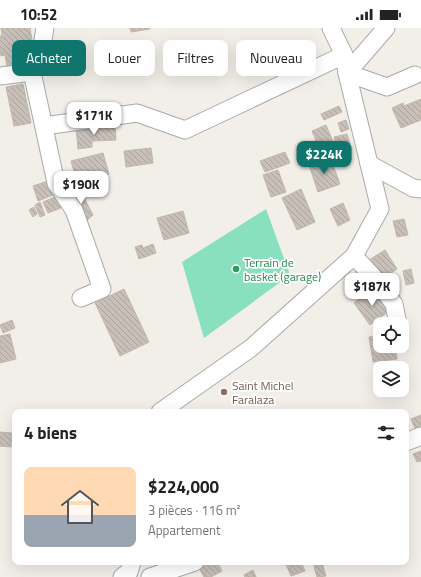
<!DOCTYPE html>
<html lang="fr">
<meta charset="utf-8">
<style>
:root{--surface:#fff;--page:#f2f2f2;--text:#222;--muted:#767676;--accent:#0f766e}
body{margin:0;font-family:"Titillium Web",sans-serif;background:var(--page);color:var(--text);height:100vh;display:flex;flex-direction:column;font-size:15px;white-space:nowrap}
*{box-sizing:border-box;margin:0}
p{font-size:13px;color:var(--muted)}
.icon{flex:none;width:22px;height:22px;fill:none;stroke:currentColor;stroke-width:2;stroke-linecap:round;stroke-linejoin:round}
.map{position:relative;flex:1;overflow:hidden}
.side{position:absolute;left:12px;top:381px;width:397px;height:156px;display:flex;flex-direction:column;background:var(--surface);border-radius:8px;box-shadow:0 4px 16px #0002}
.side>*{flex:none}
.banner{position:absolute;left:12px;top:12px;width:397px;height:36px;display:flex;gap:8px}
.tools{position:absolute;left:373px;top:289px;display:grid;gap:8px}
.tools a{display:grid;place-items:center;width:36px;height:36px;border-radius:8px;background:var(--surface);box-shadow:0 4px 16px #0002;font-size:20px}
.price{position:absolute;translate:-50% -34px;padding:0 9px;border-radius:8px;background:#fff;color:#222;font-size:13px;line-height:26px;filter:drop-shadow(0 1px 2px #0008)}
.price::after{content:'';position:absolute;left:50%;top:24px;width:12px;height:9px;margin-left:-6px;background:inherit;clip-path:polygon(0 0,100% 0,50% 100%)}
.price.selected{background:var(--accent);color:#fff}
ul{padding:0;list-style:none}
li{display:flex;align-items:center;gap:12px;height:100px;padding:0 12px}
li span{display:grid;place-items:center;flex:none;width:112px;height:80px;border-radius:8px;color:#555}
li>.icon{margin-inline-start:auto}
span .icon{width:48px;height:48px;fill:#fffc;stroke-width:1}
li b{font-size:17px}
h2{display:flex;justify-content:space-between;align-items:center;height:48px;padding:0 12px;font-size:17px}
.tag{padding:0 14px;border-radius:8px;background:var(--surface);box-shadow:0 4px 16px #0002;font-size:14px;line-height:36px}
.tag.selected{background:var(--accent);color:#fff}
.status{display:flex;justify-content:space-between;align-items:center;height:28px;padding:0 20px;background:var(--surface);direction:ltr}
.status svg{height:11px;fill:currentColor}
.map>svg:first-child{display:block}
.pitch{fill:#88e0be}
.building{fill:url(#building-back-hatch);stroke:#c4b6ab}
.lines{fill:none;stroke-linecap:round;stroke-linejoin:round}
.minor-casing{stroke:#a9a9a9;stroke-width:19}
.minor{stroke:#fff;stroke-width:17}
.leisure-dot{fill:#2e9e5b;stroke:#fff;stroke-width:1.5}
.education-dot{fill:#8d6e63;stroke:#fff;stroke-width:1.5}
.labels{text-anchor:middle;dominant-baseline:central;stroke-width:3.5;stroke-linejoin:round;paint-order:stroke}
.leisure-label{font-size:12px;fill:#27864d;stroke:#fff;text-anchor:start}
.education-label{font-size:12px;fill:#785e54;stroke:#fff;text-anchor:start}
</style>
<div class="status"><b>10:52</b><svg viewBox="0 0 49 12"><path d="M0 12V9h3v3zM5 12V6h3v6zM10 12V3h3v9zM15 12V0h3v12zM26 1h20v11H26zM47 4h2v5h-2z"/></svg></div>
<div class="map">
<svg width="421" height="549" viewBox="0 0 421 549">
<defs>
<pattern id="building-back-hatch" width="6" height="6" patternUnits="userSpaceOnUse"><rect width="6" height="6" fill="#c7bfb8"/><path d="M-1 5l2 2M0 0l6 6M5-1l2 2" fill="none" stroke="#aba49e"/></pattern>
</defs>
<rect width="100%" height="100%" fill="#f2efe9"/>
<path class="pitch" d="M266 181 290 247 204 310 182 234Z"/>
<g class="building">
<path d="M1 0H30L33 18 21 20 24 36 7 38 5 27 1 28 0 21V8H2Z"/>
<path d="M130 0H149L150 1 131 4Z"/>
<path d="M23 56 31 95 14 98 6 59Z"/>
<path d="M421 71V92L401 100 392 80 403 75 404 78Z"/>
<path d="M339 78 342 84 324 92 321 86Z"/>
<path d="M346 92 349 101 341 104 338 95Z"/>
<path d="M326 97 334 116 320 122 312 103Z"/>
<path d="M89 98 90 103H97V100L115 99 116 112 92 113V119L78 121 76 99Z"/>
<path d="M347 106 350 116 337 119 334 109Z"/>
<path d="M151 120 153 135 126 139 124 123Z"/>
<path d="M285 124 290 135 265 144 260 133Z"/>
<path d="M103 125 109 146 77 154 71 133Z"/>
<path d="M330 129 340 156 318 164 309 137Z"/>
<path d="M278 142 286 164 271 169 263 147Z"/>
<path d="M48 153 53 167 38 173 33 158Z"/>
<path d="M301 161 315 194 297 202 282 170Z"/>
<path d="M80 162 93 187 84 195 68 164Z"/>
<path d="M57 168 61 180 48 185 43 174Z"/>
<path d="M40 174 45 187 40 189 35 177Z"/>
<path d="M343 175 350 192 338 198 330 181Z"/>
<path d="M34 179 37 186 33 189 29 182Z"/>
<path d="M183 183 189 205 164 212 157 190Z"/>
<path d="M404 191 408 207 397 209 393 193Z"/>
<path d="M153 216 156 225 139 231 135 219 142 217 143 220Z"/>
<path d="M385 222 397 241 381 252 369 232Z"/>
<path d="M411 241 414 255 406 257 403 243Z"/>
<path d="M124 261 149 314 120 328 95 275Z"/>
<path d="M373 261 389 283 370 297 354 275Z"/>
<path d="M12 292 15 300 3 305 0 297Z"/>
<path d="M10 306 16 331 0 335V308Z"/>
<path d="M380 307V318H395L397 331 373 334 369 309Z"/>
<path d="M421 387V403L417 405 411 391Z"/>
<path d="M0 404 12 405 11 419 0 418Z"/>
<path d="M421 423V433L417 434 413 426Z"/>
<path d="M210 534H217L222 543 211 549H204L199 540Z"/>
<path d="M285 534H301L305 543 291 548Z"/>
<path d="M322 535 326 548 317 549 314 538Z"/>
<path d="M253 542 256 549H245L244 547Z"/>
</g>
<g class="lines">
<defs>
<g id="minor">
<path d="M331 0 344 27 347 45 387 59 415 47"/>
<path d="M32 44 56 155 74 182 102 261 81 270"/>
<path d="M0 48 32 44V29L41 24 45 0"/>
<path d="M44 98 137 85 185 102 344 27"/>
<path d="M369 136 413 160 421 161"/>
<path d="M354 228 377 253 394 276 398 296"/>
<path d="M160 384 251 320 354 228 380 181 347 45 386 0"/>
<path d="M406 414 421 408"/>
<path d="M122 549 129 544 132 534"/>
<path d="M150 549 195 534"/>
</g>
</defs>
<use href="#minor" class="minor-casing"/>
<use href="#minor" class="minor"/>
</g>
<circle class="leisure-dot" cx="236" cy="241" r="4"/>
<circle class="education-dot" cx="224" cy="364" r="4"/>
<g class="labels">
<g class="leisure-label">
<text x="244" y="234">Terrain de<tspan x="244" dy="14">basket (garage)</tspan></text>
</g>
<g class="education-label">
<text x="232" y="357">Saint Michel<tspan x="232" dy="14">Faralaza</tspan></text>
</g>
</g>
</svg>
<div class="tools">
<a><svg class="icon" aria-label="locate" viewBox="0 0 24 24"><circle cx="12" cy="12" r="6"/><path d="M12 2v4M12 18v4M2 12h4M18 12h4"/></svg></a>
<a><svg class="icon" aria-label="layers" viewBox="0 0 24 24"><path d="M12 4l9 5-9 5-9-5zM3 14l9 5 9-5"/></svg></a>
</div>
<b class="price" style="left:94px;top:108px">$171K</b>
<b class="price selected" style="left:324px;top:147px">$224K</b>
<b class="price" style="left:81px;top:177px">$190K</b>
<b class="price" style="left:372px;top:279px">$187K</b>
<div class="banner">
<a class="tag selected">Acheter</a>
<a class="tag">Louer</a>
<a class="tag">Filtres</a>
<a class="tag">Nouveau</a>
</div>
<section class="side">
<h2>4 biens<svg class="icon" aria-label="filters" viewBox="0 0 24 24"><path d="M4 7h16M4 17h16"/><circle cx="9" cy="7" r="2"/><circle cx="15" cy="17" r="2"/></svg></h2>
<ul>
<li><span style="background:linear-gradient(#ffd9b3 60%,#9aa5b1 0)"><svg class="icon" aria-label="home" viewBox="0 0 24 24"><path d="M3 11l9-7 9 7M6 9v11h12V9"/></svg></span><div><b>$224,000</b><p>3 pièces · 116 m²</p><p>Appartement</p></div></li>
</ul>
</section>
</div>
